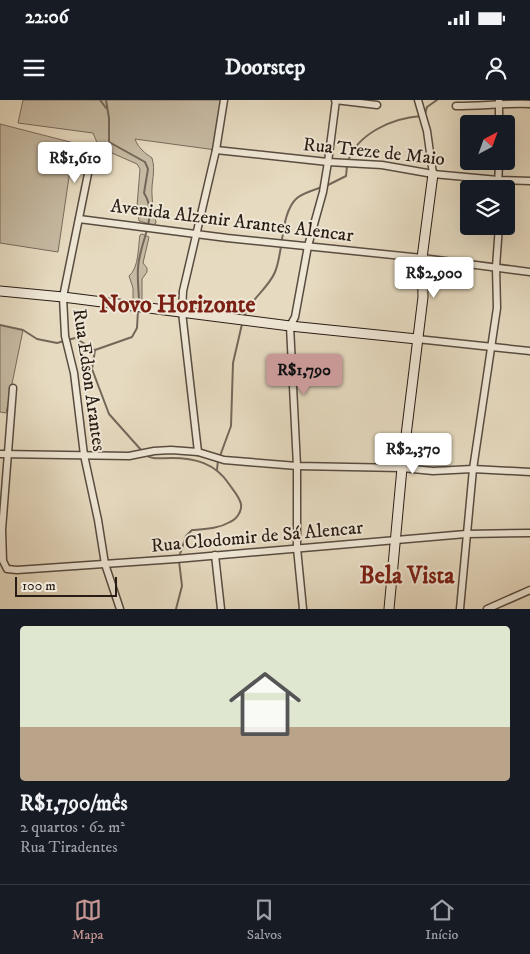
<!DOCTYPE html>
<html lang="pt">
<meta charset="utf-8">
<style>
:root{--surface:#171b24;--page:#20242c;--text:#f1f3f6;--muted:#9ea1a6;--line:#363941;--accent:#c59692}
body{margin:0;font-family:"IM FELL DW Pica",serif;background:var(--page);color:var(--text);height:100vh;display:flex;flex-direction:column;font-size:19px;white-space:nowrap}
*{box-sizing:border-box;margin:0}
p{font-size:16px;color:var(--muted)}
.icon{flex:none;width:28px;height:28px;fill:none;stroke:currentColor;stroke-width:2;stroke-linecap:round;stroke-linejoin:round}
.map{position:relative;height:509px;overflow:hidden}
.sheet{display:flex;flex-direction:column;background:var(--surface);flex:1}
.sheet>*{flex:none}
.needle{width:32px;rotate:41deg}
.fabs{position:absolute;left:460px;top:15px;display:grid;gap:10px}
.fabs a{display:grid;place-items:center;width:55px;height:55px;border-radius:5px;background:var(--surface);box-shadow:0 5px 20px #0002;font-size:25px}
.scale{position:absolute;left:15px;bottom:12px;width:102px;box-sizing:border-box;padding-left:5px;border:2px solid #291c15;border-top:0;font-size:14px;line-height:18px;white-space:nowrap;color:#291c15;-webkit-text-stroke:4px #efe7d6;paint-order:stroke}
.price{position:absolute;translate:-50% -42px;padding:0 11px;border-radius:5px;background:#fff;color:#222;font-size:16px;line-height:32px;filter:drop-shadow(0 1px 2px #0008)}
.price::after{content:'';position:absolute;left:50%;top:30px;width:15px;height:11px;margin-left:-8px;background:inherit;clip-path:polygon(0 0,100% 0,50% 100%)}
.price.selected{background:var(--accent);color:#111}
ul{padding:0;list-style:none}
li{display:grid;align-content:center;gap:10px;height:265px;padding:0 20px}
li+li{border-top:1px solid var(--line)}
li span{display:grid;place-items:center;height:155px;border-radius:5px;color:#555}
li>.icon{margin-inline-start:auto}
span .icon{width:90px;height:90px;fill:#fffc;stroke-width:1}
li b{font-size:21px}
.status{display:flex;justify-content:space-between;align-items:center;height:35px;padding:0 25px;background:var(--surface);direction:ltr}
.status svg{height:14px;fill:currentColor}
header{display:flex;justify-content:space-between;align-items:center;height:65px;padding:0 20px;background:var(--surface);font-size:22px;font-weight:800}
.tab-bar{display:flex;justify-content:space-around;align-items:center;height:70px;border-top:1px solid var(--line);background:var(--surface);font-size:14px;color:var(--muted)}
.tab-bar a{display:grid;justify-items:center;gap:2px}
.tab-bar .selected{color:var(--accent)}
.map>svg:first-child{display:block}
.green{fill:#c6baa3;stroke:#786b5c}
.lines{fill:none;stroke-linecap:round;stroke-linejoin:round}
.stream{stroke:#746759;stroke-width:2}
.street-casing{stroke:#584c40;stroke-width:9}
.secondary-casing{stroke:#291c15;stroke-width:11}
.street{stroke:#efe7d6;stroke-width:6}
.secondary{stroke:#efe7d6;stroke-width:9}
.labels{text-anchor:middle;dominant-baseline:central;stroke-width:4;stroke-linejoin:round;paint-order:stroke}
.street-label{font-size:19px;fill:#291c15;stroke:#efe7d6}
.district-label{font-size:24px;font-weight:bold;fill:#7a1f14;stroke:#efe7d6}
</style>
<div class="status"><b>22:06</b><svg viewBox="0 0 49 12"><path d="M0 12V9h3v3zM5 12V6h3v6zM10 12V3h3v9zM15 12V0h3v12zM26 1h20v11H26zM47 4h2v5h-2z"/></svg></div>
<header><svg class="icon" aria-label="menu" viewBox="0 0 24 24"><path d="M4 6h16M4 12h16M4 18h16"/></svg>Doorstep<svg class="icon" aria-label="person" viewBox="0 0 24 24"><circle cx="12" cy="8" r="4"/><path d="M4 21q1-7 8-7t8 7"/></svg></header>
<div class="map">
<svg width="530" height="509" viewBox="0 0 530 509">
<rect width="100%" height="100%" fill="#e6dac0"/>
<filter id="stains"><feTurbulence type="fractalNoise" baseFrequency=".004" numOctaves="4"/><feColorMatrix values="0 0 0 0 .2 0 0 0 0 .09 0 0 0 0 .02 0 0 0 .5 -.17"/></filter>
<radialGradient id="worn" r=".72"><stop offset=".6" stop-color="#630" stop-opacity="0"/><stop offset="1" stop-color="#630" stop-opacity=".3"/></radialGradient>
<g class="green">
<path d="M23 0H224L216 50 135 39C138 48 145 53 152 58 156 71 151 82 152 95 152 104 155 113 156 123L153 125 139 121 137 106 140 69 137 64 105 50 98 45 93 33 18 23Z"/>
<path d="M0 24 74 43 58 152 0 143Z"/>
<path d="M142 134 149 137 143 163 147 168V172L142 179V199L140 204 133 202V188L129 176C139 168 138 147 140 135Z"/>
<path d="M0 225 23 230 6 313 0 312Z"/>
</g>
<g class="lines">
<g class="stream">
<path d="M100 0 106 8"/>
<path d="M106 0 109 18V42L145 62 148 69 144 93C159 116 139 143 138 168 137 180 139 191 139 203"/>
<path d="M425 14 427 7 437 0"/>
<path d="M348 61C358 33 393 18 421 16"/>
<path d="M326 86 346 76 347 66"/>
<path d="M244 217C250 199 268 189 275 172 284 151 280 113 297 98 303 93 314 90 322 87"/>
<path d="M0 225 23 230 37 239 57 243 64 241"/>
<path d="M68 240 75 238 95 250"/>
<path d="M95 250 92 269 109 314 142 351"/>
<path d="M95 250 132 237 137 228 138 210"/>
<path d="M145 355C153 360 162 358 171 358 195 358 215 363 229 384 233 390 239 396 241 404 242 411 237 419 230 422 218 429 205 429 192 430L186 436 179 457"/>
<path d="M220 356 231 326 233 263 242 224"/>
<path d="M217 370 218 360"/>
<path d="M176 509 182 486 179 461"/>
</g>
<defs>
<g id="street">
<path d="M335 0 377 5"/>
<path d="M418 0 427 31 433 74"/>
<path d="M456 6C481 6 505 3 530 4"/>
<path d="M499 24V1"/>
<path d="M216 50 328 62 382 65 433 74 498 80 530 81"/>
<path d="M92 54 63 197 65 236 74 273 84 355 98 420 105 464 120 509"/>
<path d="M498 89 499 61"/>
<path d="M79 119 227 138 422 158 530 172"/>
<path d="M417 239 530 251"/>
<path d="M13 288 2 430 3 461 7 469 17 470 176 459 466 434 530 433"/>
<path d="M198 352 182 212 183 191 216 50 224 0"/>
<path d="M0 354 129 356 154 351 171 350 198 352 224 360 297 366 402 368 433 371 473 369 530 372"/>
<path d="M215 455 221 509"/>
<path d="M303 509 297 448V366L290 226 295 217 308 146 323 92 328 62 336 0"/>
<path d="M460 509 473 369 497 208 496 167 499 126"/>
<path d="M487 509 530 490"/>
</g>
<g id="secondary">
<path d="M0 191 63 197 290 226 417 239"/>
<path d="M389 509 402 368 423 197 422 158 433 74"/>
</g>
</defs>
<use href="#street" class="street-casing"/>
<use href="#secondary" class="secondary-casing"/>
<use href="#street" class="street"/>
<use href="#secondary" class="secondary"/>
</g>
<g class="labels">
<g class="street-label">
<text transform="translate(374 52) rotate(6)">Rua Treze de Maio</text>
<text transform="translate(232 121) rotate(7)">Avenida Alzenir Arantes Alencar</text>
<text transform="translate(89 280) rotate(82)">Rua Edson Arantes</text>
<text transform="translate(257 437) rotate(-5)">Rua Clodomir de Sá Alencar</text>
</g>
<g class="district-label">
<text x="177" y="205">Novo Horizonte</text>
<text x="407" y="476">Bela Vista</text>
</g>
</g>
<rect width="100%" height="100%" filter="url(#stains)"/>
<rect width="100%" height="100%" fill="url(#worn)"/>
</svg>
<div class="fabs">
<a><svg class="needle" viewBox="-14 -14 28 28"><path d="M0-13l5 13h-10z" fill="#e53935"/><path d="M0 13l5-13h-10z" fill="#9ea1a6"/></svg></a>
<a><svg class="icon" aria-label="layers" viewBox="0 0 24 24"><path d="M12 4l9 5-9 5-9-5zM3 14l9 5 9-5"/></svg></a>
</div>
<div class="scale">100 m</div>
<b class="price" style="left:75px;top:84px">R$1,610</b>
<b class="price" style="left:434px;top:199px">R$2,900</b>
<b class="price selected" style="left:304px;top:296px">R$1,790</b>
<b class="price" style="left:413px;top:375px">R$2,370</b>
</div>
<section class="sheet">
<ul>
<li><span style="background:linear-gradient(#dfe7d0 65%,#b9a48a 0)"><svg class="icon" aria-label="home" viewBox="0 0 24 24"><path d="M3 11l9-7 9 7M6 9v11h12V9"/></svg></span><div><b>R$1,790/mês</b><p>2 quartos · 62 m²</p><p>Rua Tiradentes</p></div></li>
</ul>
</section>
<nav class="tab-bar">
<a class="selected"><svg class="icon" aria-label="map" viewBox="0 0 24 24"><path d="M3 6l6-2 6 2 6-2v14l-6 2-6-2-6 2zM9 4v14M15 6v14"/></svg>Mapa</a>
<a><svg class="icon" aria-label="saved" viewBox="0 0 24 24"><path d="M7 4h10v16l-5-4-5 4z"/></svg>Salvos</a>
<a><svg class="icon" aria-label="home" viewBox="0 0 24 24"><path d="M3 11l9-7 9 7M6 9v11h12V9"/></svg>Início</a>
</nav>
